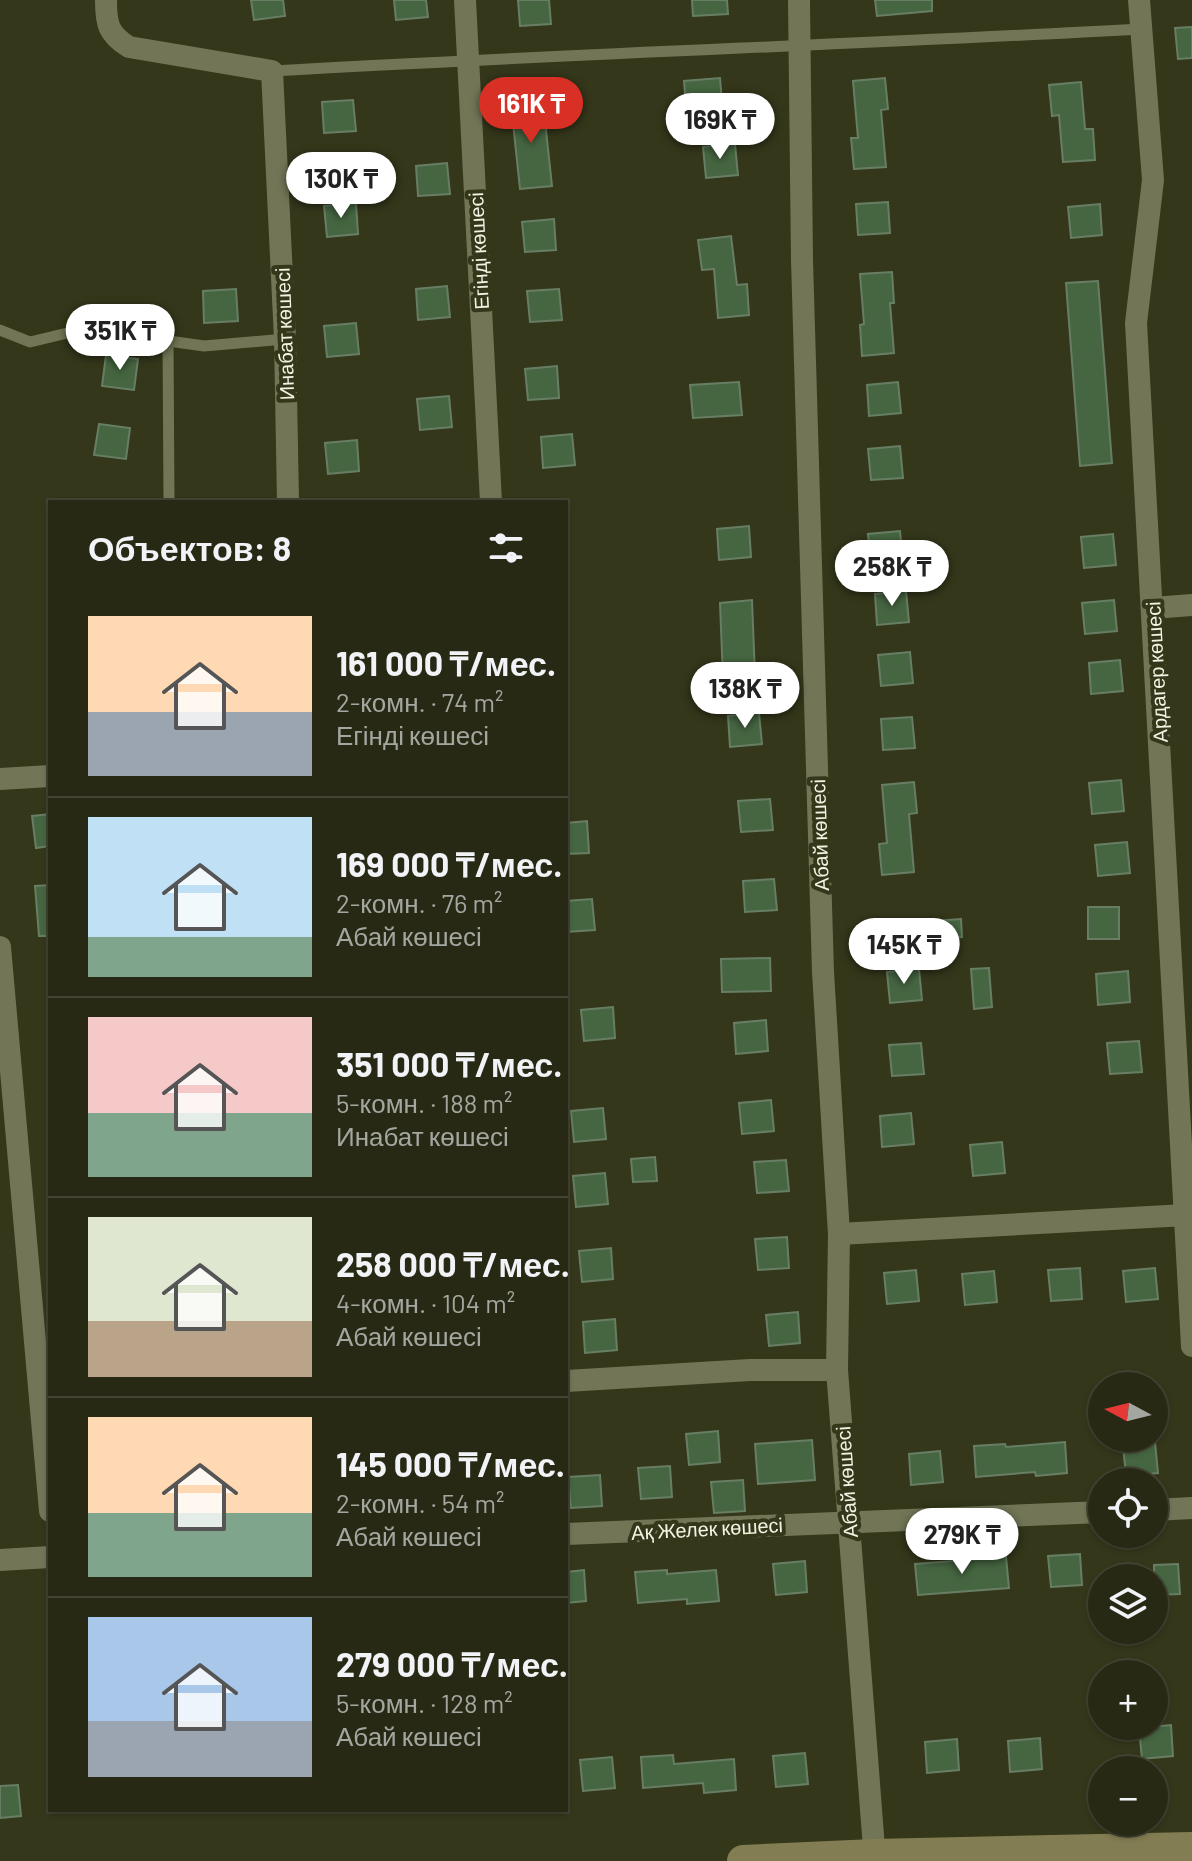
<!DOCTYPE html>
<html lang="ru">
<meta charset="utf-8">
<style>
:root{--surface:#272914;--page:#333522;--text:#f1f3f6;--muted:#a4a6a0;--line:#434534;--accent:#d93025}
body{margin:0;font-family:Barlow,sans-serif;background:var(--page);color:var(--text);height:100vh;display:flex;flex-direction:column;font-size:30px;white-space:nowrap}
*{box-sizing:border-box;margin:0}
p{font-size:26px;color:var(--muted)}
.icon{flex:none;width:44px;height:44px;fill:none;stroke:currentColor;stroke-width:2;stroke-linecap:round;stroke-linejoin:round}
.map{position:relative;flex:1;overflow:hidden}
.side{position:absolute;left:48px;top:500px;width:520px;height:1312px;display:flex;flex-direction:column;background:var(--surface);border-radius:0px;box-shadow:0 2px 6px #0004,0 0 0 2px var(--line)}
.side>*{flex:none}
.needle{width:52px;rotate:277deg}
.fabs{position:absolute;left:1088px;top:1372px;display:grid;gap:16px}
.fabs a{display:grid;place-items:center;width:80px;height:80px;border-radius:50%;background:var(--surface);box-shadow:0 2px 6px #0004,0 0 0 2px var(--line);font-size:40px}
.price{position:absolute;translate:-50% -68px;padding:0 18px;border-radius:28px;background:#fff;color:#222;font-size:26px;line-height:52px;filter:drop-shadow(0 2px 4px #0008)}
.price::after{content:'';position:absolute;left:50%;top:48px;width:24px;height:18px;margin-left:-12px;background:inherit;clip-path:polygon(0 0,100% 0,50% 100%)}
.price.on{background:var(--accent);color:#fff}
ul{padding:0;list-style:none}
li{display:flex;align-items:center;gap:24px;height:200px;padding:0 40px}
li+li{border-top:2px solid var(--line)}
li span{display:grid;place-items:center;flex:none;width:224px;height:160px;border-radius:0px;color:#555}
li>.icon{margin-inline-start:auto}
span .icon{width:96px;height:96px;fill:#fffc;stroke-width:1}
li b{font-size:34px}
h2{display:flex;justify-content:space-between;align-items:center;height:96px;padding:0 40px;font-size:34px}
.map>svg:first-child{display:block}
.building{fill:#466641;stroke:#687e64;stroke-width:2}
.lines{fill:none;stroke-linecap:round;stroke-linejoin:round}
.lane{stroke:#727657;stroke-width:11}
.street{stroke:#727657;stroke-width:22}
.secondary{stroke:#837d53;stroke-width:32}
.labels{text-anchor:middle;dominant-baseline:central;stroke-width:8;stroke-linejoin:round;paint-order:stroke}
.street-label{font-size:20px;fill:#f2f4e3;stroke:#34371a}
</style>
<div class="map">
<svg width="1192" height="1861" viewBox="0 0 1192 1861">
<rect width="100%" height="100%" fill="#34371a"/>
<g class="building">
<path d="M251 0H283L285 16 254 20Z"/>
<path d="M394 0H426L428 17 396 20Z"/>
<path d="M518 0H549L551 24 520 26Z"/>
<path d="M692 0H727L728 14 693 16Z"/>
<path d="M875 0H932V11L877 16Z"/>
<path d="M1192 27V58L1178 59 1175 28Z"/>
<path d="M720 78 722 103 686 106 684 81Z"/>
<path d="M885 78 888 109 881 110 886 167 854 169 851 138H858L853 81Z"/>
<path d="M1081 82 1085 129H1093L1095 160 1063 162 1059 115 1052 116 1049 85Z"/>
<path d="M353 100 356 131 324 133 322 102Z"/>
<path d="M543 102 552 186 520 189 511 104Z"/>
<path d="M735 144 738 175 706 178 703 147Z"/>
<path d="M447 163 450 194 418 196 416 166Z"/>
<path d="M888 202 890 233 858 235 856 204Z"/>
<path d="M356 203 358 234 327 237 324 206Z"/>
<path d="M1100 204 1102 235 1071 238 1068 207Z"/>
<path d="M554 219 556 250 525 252 522 222Z"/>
<path d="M731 236 737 285 747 284 749 315 718 318 714 269 702 270 698 240Z"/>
<path d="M892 272 894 303H890L894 353 862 356 860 325 864 324 860 274Z"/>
<path d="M1098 281 1112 463 1080 466 1066 283Z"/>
<path d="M447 286 450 317 418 320 416 289Z"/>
<path d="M236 289 238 321 204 323 203 291Z"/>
<path d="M559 289 562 320 530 322 527 291Z"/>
<path d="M356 323 359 354 327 357 324 326Z"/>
<path d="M106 355 138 359 134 390 102 386Z"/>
<path d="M557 366 559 398 528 400 525 369Z"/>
<path d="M739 382 742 415 693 418 690 385Z"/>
<path d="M898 382 901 413 869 416 867 385Z"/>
<path d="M449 396 452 427 420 430 417 399Z"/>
<path d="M99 424 130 428 126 459 94 455Z"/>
<path d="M572 434 575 465 543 468 541 437Z"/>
<path d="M357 440 359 471 328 474 325 443Z"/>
<path d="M900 446 903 478 871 480 868 449Z"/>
<path d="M749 526 751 557 719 560 717 529Z"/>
<path d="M900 531 903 562 871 565 868 534Z"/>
<path d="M1113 534 1116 565 1084 568 1081 537Z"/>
<path d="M906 591 909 622 877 625 875 594Z"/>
<path d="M752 600 755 676 723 679 720 603Z"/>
<path d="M1114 600 1117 631 1085 634 1082 603Z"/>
<path d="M910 652 913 683 881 686 878 655Z"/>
<path d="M1120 660 1123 691 1091 694 1089 663Z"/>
<path d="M759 713 762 744 730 747 728 716Z"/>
<path d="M912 717 915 748 883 750 881 719Z"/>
<path d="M1121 780 1124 811 1092 814 1089 783Z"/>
<path d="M914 782 917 813 909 814 914 872 882 875 879 844 887 843 882 785Z"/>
<path d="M770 799 773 830 741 832 738 801Z"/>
<path d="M50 814V846L36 848 32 816Z"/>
<path d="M587 821 589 853 566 854V823Z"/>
<path d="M1127 842 1130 873 1098 876 1095 845Z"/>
<path d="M774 879 777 910 745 912 743 881Z"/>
<path d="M50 885V936H39L35 886Z"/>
<path d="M592 899 595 930 566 932V901Z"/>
<rect x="1088" y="907" width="31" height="32"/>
<path d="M961 919 962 937 936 939 934 921Z"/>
<path d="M770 958 771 991 722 992 721 959Z"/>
<path d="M989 968 992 1007 974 1009 971 969Z"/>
<path d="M919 969 922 1000 890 1003 887 972Z"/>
<path d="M1128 971 1130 1002 1098 1005 1096 974Z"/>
<path d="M613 1007 615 1038 584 1041 581 1010Z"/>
<path d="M766 1020 768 1051 736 1054 734 1023Z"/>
<path d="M1139 1041 1142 1072 1110 1074 1107 1043Z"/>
<path d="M921 1043 924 1074 892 1076 889 1045Z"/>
<path d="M771 1100 774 1131 742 1134 739 1103Z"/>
<path d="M603 1108 606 1139 574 1142 571 1111Z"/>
<path d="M911 1113 914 1144 882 1147 880 1116Z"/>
<path d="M1002 1142 1005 1173 973 1176 970 1145Z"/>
<path d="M655 1157 657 1181 633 1182 631 1159Z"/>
<path d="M786 1160 789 1191 757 1193 754 1162Z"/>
<path d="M605 1173 608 1204 576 1207 573 1176Z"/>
<path d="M787 1237 789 1268 758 1270 755 1239Z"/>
<path d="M611 1248 613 1279 582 1282 579 1251Z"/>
<path d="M1080 1268 1082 1299 1051 1301 1048 1270Z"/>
<path d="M1155 1268 1158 1299 1126 1302 1123 1271Z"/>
<path d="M916 1270 919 1301 887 1304 884 1273Z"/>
<path d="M994 1271 997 1302 965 1305 962 1274Z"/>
<path d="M798 1312 800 1343 769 1346 766 1315Z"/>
<path d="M615 1319 617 1350 585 1353 583 1322Z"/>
<path d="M718 1431 720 1462 689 1465 686 1434Z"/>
<path d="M812 1440 815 1480 758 1484 755 1444Z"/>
<path d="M1065 1442 1067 1473 1036 1476 1035 1472 976 1477 974 1446 1005 1444 1006 1447Z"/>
<path d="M1155 1442 1158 1473 1126 1476 1123 1445Z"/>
<path d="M940 1451 943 1482 911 1485 909 1454Z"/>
<path d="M670 1466 672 1497 641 1499 638 1468Z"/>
<path d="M600 1475 602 1506 571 1508 568 1477Z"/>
<path d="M743 1480 745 1511 714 1513 711 1482Z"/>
<path d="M1080 1554 1082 1585 1051 1587 1048 1556Z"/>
<path d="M1006 1557 1009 1588 918 1595 915 1564Z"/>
<path d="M805 1561 807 1592 776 1595 773 1564Z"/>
<path d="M1178 1564 1180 1594 1154 1595V1565Z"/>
<path d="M584 1570 586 1601 566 1603V1572Z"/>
<path d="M667 1570V1574L716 1570 719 1601 687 1604V1599L638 1603 635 1572Z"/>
<path d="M1171 1725 1173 1756 1142 1759 1139 1728Z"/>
<path d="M1040 1738 1042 1769 1010 1772 1008 1741Z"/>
<path d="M957 1739 959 1770 927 1773 925 1742Z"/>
<path d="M805 1753 808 1784 776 1787 773 1756Z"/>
<path d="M673 1755 674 1764 734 1759 736 1790 704 1793 703 1783 643 1788 641 1757Z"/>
<path d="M612 1757 615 1788 583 1791 580 1760Z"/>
<path d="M18 1785 21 1816 0 1818V1786Z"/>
</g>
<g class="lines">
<g class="lane">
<path d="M272 71C562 54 851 45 1141 29"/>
<path d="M0 330 30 342 84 329 204 346 285 339"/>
<path d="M168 340 169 502"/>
</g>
<g class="street">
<path d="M106 0C106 24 108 34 129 47L272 71 285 339 288 502"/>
<path d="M465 0 491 502"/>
<path d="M799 0 802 260 823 972 839 1234 837 1370 875 1861"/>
<path d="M1139 0 1153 180 1136 323 1192 1346"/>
<path d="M1153 608 1192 605"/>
<path d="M0 779 50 776"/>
<path d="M0 947 50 1511"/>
<path d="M839 1234 1186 1215"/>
<path d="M566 1381 750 1370H837"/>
<path d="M1154 1510 1192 1508"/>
<path d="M566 1534 1102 1512"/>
<path d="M0 1560 50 1557"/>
</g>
<path class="secondary" d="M743 1861 874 1855 1192 1848"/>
</g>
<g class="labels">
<g class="street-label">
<text transform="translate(478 251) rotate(-93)">Егінді көшесі</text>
<text transform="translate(284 334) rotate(-92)">Инабат көшесі</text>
<text transform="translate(1156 672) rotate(-93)">Ардагер көшесі</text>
<text transform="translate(819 835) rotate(-92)">Абай көшесі</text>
<text transform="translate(846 1482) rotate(-94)">Абай көшесі</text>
<text transform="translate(707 1528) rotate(-3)">Ақ Желек көшесі</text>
</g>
</g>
</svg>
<div class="fabs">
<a><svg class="needle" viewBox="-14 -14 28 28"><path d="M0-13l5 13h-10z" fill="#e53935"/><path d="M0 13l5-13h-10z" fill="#a4a6a0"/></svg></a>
<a><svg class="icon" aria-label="locate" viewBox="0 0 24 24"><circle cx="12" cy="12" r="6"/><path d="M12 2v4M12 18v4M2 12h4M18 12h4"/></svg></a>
<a><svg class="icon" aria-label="layers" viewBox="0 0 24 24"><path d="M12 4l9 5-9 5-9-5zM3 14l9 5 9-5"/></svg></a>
<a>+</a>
<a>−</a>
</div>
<b class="price on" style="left:531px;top:145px">161K ₸</b>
<b class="price" style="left:720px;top:161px">169K ₸</b>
<b class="price" style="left:341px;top:220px">130K ₸</b>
<b class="price" style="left:120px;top:372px">351K ₸</b>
<b class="price" style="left:892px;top:608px">258K ₸</b>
<b class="price" style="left:745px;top:730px">138K ₸</b>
<b class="price" style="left:904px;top:986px">145K ₸</b>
<b class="price" style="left:962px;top:1576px">279K ₸</b>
<section class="side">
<h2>Объектов: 8<svg class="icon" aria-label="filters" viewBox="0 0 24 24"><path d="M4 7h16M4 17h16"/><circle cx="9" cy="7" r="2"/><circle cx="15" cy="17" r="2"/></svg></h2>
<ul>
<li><span style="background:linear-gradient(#ffd9b3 60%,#9aa5b1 0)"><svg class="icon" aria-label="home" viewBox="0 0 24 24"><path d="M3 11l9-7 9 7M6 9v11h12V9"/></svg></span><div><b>161 000 ₸/мес.</b><p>2-комн. · 74 m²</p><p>Егінді көшесі</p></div></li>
<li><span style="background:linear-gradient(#bfe0f5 75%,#7fa58c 0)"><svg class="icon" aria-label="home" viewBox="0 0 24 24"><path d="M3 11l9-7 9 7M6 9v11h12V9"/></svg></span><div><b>169 000 ₸/мес.</b><p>2-комн. · 76 m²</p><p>Абай көшесі</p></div></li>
<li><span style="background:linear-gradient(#f6c9c9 60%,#7fa58c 0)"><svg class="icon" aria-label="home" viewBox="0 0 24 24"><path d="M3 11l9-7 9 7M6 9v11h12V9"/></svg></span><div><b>351 000 ₸/мес.</b><p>5-комн. · 188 m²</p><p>Инабат көшесі</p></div></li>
<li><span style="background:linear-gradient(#dfe7d0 65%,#b9a48a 0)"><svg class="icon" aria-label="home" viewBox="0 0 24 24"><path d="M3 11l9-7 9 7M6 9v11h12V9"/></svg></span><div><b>258 000 ₸/мес.</b><p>4-комн. · 104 m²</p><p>Абай көшесі</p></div></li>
<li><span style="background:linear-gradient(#ffd9b3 60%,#7fa58c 0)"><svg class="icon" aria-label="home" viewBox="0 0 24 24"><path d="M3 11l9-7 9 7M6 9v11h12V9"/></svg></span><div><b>145 000 ₸/мес.</b><p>2-комн. · 54 m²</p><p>Абай көшесі</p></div></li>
<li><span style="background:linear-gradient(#a9c7e8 65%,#9aa5b1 0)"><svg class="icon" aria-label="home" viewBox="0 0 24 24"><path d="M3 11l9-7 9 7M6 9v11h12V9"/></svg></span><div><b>279 000 ₸/мес.</b><p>5-комн. · 128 m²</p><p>Абай көшесі</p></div></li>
</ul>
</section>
</div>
